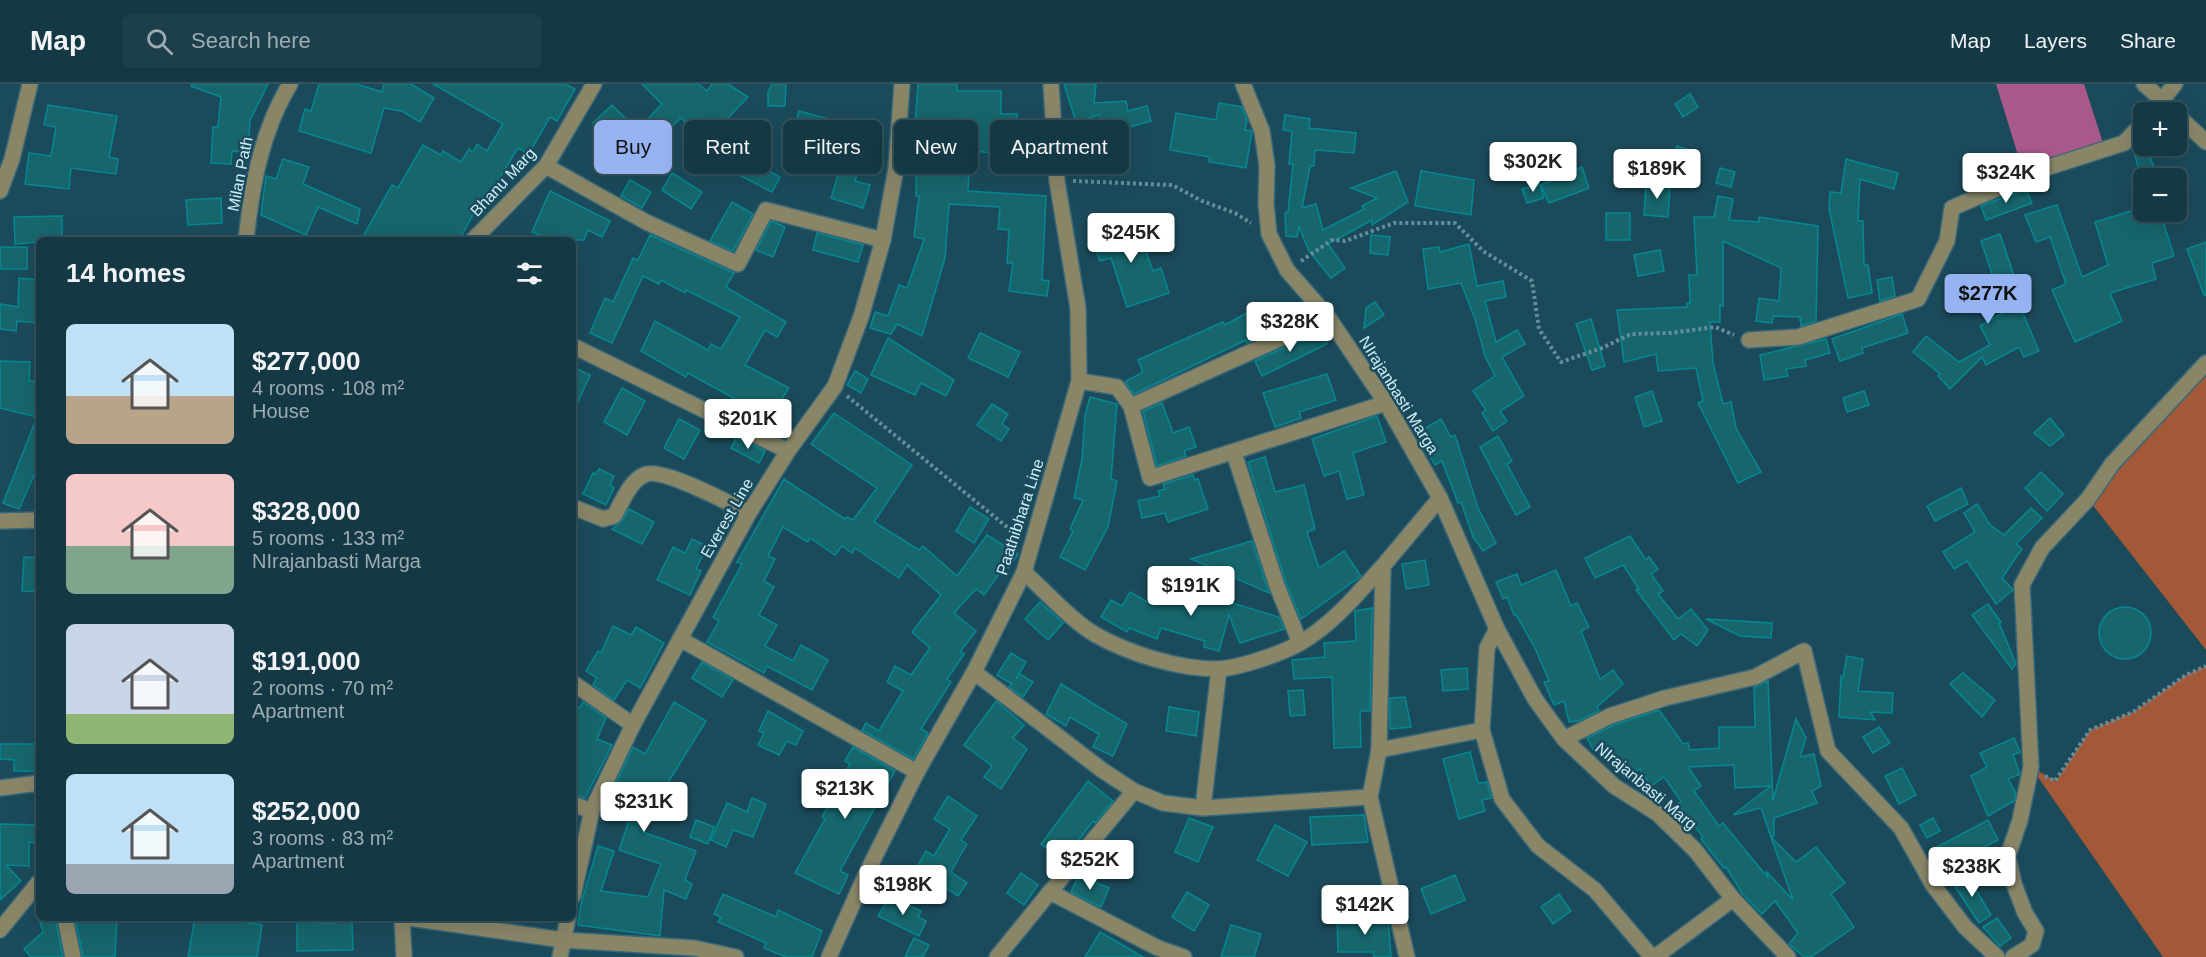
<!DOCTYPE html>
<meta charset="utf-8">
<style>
:root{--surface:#143844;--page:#1d3f4b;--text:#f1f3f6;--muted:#9dacb2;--line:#33525d;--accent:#95b2f1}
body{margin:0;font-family:Arial,sans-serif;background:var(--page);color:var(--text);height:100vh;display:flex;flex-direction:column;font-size:22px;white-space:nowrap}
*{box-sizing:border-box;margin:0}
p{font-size:20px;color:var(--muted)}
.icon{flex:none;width:33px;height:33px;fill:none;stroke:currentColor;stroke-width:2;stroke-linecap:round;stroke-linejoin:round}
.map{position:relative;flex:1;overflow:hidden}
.details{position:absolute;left:36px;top:153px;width:540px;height:684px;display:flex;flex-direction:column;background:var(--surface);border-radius:9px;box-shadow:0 6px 24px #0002,0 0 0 2px var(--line)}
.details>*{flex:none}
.hud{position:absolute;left:594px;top:36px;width:570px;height:54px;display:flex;gap:12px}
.tools{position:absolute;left:2133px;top:18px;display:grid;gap:12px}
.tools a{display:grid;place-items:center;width:54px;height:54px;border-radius:9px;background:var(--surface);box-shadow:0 6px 24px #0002,0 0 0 2px var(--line);font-size:30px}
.price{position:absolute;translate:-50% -51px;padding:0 14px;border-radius:6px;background:#fff;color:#222;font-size:20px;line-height:39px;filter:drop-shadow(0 2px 3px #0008)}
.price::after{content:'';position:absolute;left:50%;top:36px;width:18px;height:14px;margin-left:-9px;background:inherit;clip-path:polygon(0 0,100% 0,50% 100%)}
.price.active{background:var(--accent);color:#111}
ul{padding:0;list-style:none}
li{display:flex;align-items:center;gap:18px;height:150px;padding:0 30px}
li span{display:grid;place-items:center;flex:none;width:168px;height:120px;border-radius:9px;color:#555}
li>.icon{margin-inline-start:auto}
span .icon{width:72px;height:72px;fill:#fffc;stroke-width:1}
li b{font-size:26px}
h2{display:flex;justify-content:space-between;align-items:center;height:72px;padding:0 30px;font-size:26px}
.tag{padding:0 21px;border-radius:9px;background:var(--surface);box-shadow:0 6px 24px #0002,0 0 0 2px var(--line);font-size:21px;line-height:54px}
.tag.active{background:var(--accent);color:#111}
header{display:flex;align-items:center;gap:36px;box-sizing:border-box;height:84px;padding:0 30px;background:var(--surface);border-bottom:2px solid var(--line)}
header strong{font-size:28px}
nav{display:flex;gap:33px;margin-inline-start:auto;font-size:21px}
.search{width:420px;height:54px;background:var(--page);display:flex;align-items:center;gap:15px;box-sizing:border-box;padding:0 21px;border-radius:9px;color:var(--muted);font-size:22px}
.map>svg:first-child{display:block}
.green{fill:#a35837}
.water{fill:#a8588a}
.building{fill:#16666c;stroke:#068891;stroke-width:1.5}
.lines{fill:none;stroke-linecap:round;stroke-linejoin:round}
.minor-casing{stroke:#3b6878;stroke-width:18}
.path{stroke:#648e9c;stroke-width:4;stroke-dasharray:3 3;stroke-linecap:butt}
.minor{stroke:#898668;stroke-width:15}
.labels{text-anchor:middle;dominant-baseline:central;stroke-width:5;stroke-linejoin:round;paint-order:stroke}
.street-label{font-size:16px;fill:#cdeefb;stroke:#1b4b5b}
</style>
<header>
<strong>Map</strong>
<div class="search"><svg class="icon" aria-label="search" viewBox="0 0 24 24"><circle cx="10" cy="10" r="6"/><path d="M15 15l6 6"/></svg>Search here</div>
<nav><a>Map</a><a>Layers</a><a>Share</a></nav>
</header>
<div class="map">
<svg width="2206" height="873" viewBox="0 0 2206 873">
<rect width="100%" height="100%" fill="#1b4b5b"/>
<g class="green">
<path d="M2206 279V566L2088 415Z"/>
<path d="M2206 582V873H2163L2031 683 2056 697 2090 646 2133 628 2186 591Z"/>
</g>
<path class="water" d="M1996 0H2084L2103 59 2022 84Z"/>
<g class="building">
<path d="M192 0H268L250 36 248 69 232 67 231 80 211 79 213 43H218L221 13 191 2Z"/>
<path d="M319 0H356L382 8 384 0H411L434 14 420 38 402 27 384 24 371 69 299 47 305 25 311 27Z"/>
<path d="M433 0H565L575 5 557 37 550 33 529 70 518 64 481 124 478 122 459 156H361L392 101 398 104 423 61 441 71 443 67 461 78 469 65 473 68 477 60 487 67 503 40Z"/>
<path d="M642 0H698L707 7 712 0H728L748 13 706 57 681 34 654 59 639 44 662 20Z"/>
<path d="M772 0H786L785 22H768V8Z"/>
<path d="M918 0H957V7H1001V30H1017V73L970 66 968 107 1046 112 1042 196 1049 197 1047 212 1009 207 1013 179H1007L1009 146 998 145 1000 123 949 120 945 174 922 252 897 240 891 250 870 244 875 228 888 232 899 201 907 204 924 155 914 153 919 112H916V54H914Z"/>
<path d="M1064 0H1096L1094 19 1126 17 1128 27 1147 22 1151 37 1104 50 1099 31 1076 38Z"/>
<path d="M1690 10 1698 23 1683 33 1675 20Z"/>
<path d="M1219 19 1242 23 1247 36 1245 46 1252 47 1246 84 1209 78 1210 73 1170 66 1176 29 1216 36Z"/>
<path d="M48 21 117 32 109 73 118 75 116 90 71 84 69 105 25 100 29 69 51 72 56 43 44 41Z"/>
<path d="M612 21 639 48 621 67 593 39Z"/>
<path d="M799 27 869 46 855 97 870 101 863 124 831 114 843 74 790 59Z"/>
<path d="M1285 31 1310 35 1309 44 1356 49 1354 69 1315 66 1314 82H1310L1302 124 1316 120 1323 146 1364 125 1362 122 1377 114 1351 104 1396 87 1408 118 1372 141V136L1328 160 1345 184 1331 194 1309 167 1299 143 1297 153 1286 152 1285 129 1288 128 1293 80H1289L1292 47 1283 46Z"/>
<path d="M1677 62 1693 67 1685 91 1669 86Z"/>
<path d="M2135 62H2147L2157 94H2141L2133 64Z"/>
<path d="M740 67 760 76 758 81 780 93 772 108 731 87Z"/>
<path d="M283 75 309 83 303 100 360 125 357 140 318 123 306 151 261 131 266 92 276 95Z"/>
<path d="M1846 75 1898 89 1894 105 1860 95 1858 137H1863L1864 181H1868L1872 209 1848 214 1829 125 1830 108 1841 109Z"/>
<path d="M1582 83 1589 104 1549 119 1541 101Z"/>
<path d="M1720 84 1735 88 1731 103 1716 99Z"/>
<path d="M1421 87 1474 96 1471 131 1415 122Z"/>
<path d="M672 89 702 108 691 125 662 106Z"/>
<path d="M630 96 651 108 642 124 621 112Z"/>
<path d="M1540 100 1544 114 1527 119 1522 105Z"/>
<path d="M1646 100 1670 102 1668 133 1644 131Z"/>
<path d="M2026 105 2032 119 1986 136 1981 122Z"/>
<path d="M550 107 610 137 602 153 588 146 584 156H552L532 148Z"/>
<path d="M1718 112 1733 115 1729 136 1759 138V133L1818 142 1816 237 1801 242 1800 233 1773 232 1772 239 1756 237 1759 214 1779 217 1781 184 1723 157V222L1720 221V238H1710L1713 279 1723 320 1731 318 1736 344 1761 388 1738 399 1698 319 1703 317 1696 284 1658 287 1656 270 1624 278 1617 226 1687 223V219H1690L1689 191H1697L1694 133H1714Z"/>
<path d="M221 114 222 139 188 141 186 116Z"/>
<path d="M732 118 753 130 733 167 710 157Z"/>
<path d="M2057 121 2082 193 2108 181 2095 138 2144 123V128H2160L2174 172 2152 179 2156 195 2110 209 2122 237 2075 258 2052 206 2066 200 2050 153 2036 158 2025 131Z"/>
<rect x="1606" y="129" width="24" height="27"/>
<path d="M62 132V156L15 160 14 133Z"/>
<path d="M771 137 785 143 773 173 756 166Z"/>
<path d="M1135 137 1153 187 1161 184 1169 209 1127 223 1111 174 1100 177 1091 152Z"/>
<path d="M817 149 863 161 858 178 813 166Z"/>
<path d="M2000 150 2017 201 2012 203 2039 267 2024 273 2019 263 1986 281 1982 273 1950 305 1938 292 1940 290 1913 268 1926 252 1959 278 1990 261 1980 242 2004 228V225L1981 157Z"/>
<path d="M650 151 734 189 726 203 786 238 777 253 765 246 745 281 789 304 778 321 786 326 774 349 752 338 757 327 688 289 686 293 641 267 655 237 708 266 711 260 721 265 740 233 686 206 685 209 661 196 659 200 643 192 612 259 590 249 605 214 613 218 633 174 638 176Z"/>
<path d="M1371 151 1390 153 1388 171 1370 169Z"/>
<path d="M2206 158V211H2204L2187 165Z"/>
<path d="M1469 160 1477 202 1503 197 1506 213 1485 217 1496 258 1517 246 1525 260 1502 273 1524 312 1500 327 1507 337 1493 347 1482 329 1486 326 1473 307 1495 292 1485 272 1475 235 1461 199 1428 205 1423 165 1439 163 1440 168Z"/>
<rect x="0" y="163" width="27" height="22"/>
<path d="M1660 166 1664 187 1638 192 1634 171Z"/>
<path d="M1892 193 1895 212 1880 217 1877 196Z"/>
<path d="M19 194 39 196V239L17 237 16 247 0 245V220L18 223Z"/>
<path d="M1375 218 1384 231 1364 244 1366 224Z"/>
<path d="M1264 219 1277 245 1247 259 1246 256 1134 310 1125 298 1143 288 1138 276 1223 238 1225 241Z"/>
<path d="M1902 230 1908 249 1862 264 1863 269 1840 277 1832 255Z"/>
<path d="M1591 235 1605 282 1592 286 1576 240Z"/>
<path d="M1321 247 1327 260 1262 292 1255 277Z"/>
<path d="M980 249 1020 268 1008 293 968 274Z"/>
<path d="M888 254 954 296 946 312 921 299 915 311 871 291Z"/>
<path d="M1826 255 1830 269 1805 276 1806 282 1786 285 1788 292 1764 296 1760 271Z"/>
<path d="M0 277 30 278 29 297H39V380L19 425 3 419 37 333 0 324Z"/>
<path d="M573 283 590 291 573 329Z"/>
<path d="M855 287 868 295 861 309 847 301Z"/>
<path d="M1327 290 1336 316 1299 328 1301 334 1275 343 1263 309Z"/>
<path d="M622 304 645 317 627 351 604 338Z"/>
<path d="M1652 307 1662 337 1644 343 1635 313Z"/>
<path d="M1864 307 1869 321 1847 328 1843 314Z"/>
<path d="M1090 313 1117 320 1111 395 1117 397 1108 443 1085 486 1060 473 1073 447 1070 445 1083 416 1074 414 1082 375 1085 332Z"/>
<path d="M1162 319 1173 349 1189 343 1196 363 1184 367 1186 372 1157 382 1143 327Z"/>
<path d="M992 320 1008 330 1002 340 1009 345 1001 357 977 341Z"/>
<path d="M834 329 912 381 874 438 919 466 923 462 957 492 987 451 1018 470 1009 484 1005 482 984 511 976 505 954 529 976 547 960 568 964 570 947 595 951 598 921 645 928 649 913 675 862 646 866 639 879 647 903 607 887 598 895 582 911 591 930 564 912 548 941 511 907 481 899 494 855 464 852 469 842 462 835 471 810 454 808 458 783 443 768 472 775 475 764 497 774 503 759 531 777 541 765 562 793 577 801 561 828 576 812 606 767 582 764 589 707 558 719 537 713 533 742 480 737 478 784 395 845 435 847 433 853 436 877 404 811 360Z"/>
<path d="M1377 332 1386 358 1353 369 1364 411 1347 415 1339 387 1324 392 1312 355Z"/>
<path d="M2050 334 2064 351 2050 362 2034 349Z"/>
<path d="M679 335 700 346 684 375 664 364Z"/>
<path d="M1441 335 1451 353 1455 351 1478 424 1496 459 1483 467 1473 453 1461 418 1458 419 1442 377 1435 381 1417 349Z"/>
<path d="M1498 352 1512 377 1507 380 1530 423 1516 431 1480 363Z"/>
<path d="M737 353 765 367 759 379 731 364Z"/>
<path d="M1265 373 1275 408 1304 401 1315 445 1307 448 1319 484 1344 467 1361 492 1301 535 1286 499 1248 378Z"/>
<path d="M599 385 614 392 610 401 614 404 606 421 583 410 593 389 596 390Z"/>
<path d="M2041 388 2063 410 2047 427 2025 404Z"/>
<path d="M1193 391 1195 396 1198 395 1208 425 1168 438 1165 429 1142 434 1138 417 1160 412 1158 407 1165 405 1163 400Z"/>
<path d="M1961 404 1968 420 1935 437 1927 422Z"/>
<path d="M1977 420 1990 441 2004 451 2031 424 2042 434 2016 460 2022 465 2002 494 2013 506 1996 520 1967 477 1954 485 1943 468 1975 448 1964 429Z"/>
<path d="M970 423 989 435 974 459 956 447Z"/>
<path d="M629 425 654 438 642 460 612 445 622 437Z"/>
<path d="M1630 452 1646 476 1649 473 1658 485 1651 490 1663 507 1658 510 1678 535 1691 525 1708 546 1697 562 1681 550 1674 556 1636 506 1639 505 1623 481 1595 494 1585 474Z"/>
<path d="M692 455 707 462 696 485 701 487 690 511 657 496 673 463 685 469Z"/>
<path d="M1252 457 1269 509 1191 475Z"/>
<path d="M24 473 39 474V508L22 507Z"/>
<path d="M1425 476 1429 501 1406 505 1402 480Z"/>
<path d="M1556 486 1571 522 1577 519 1589 543 1581 547 1600 595 1613 586 1623 600 1597 623 1599 627 1578 637 1569 638 1564 617 1554 621 1544 598 1549 597 1535 564 1516 531H1514L1507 513 1503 515 1496 498 1517 490 1521 501Z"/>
<path d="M1168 500 1279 533 1284 545 1240 559 1229 531 1219 567 1204 563 1205 557 1161 544 1157 555 1129 544 1127 548 1101 533 1111 516 1122 522 1130 508 1149 519 1152 513 1163 517Z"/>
<path d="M1040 518 1063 539 1048 556 1025 535Z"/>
<path d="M1988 520 2001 538 1999 539 2016 580 2012 585 1972 531Z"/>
<circle cx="2125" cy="549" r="26"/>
<path d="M1372 524 1370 627H1360L1361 663 1334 664 1332 593 1294 595 1292 576 1325 573 1324 559 1356 557 1355 527Z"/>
<path d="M1706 535 1772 539 1771 554 1740 552Z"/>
<path d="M613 542 631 551 636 543 664 559 640 604 627 596 614 616 593 601 597 594 586 587 598 567 601 569Z"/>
<path d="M1011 569 1026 578 1016 595 1020 590 1033 598 1023 613 1009 603 1012 600 997 591Z"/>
<path d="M1847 572 1863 575 1858 607 1893 609 1892 629 1870 628 1875 636 1839 633 1841 592 1843 593Z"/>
<path d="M702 578 733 596 722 613 692 594Z"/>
<path d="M1467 584 1468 605 1443 607 1441 586Z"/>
<path d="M1963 589 1995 616 1982 633 1950 600Z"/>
<path d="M1768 597 1773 716 1796 635 1806 654 1800 673 1814 670 1821 702 1812 707 1817 719 1774 734V752L1771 753 1761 724 1733 731 1771 702 1735 704 1734 681 1688 683 1701 702 1694 707 1719 742 1723 739 1768 794 1766 787 1793 816 1771 753 1796 778 1816 763 1845 799 1831 810 1854 843 1811 873H1804L1789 860 1798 849 1775 817 1762 830 1742 809 1726 783 1724 784 1701 755 1703 753 1678 720 1681 717 1664 693 1651 702 1640 685 1633 690 1625 680 1617 686 1602 663 1594 667 1587 654 1614 641 1659 626 1683 660 1688 659 1690 666 1719 664V643H1755L1754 603Z"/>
<path d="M1061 600 1127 640 1113 672 1093 663 1099 650 1070 633 1066 642 1046 630Z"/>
<path d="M1303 606 1305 631 1290 632 1288 607Z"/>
<path d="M1405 613 1411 643 1390 645V614Z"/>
<path d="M996 617 1024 641 1013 654 1027 665 1001 705 984 693 992 682 964 661Z"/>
<path d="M583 618 606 634 597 655 612 661 585 714 573 710V621L580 624Z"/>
<path d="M674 618 706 637 669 697 643 748 696 767 685 796 692 800 686 815 664 806 660 852 578 841 581 820 598 762 614 767 601 807 648 813 661 780 619 766 631 731 607 718 633 663 645 670Z"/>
<path d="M1169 623 1199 628 1196 652 1166 647Z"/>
<path d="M768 627 803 647 796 661 787 657 779 671 758 661 764 649 759 647Z"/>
<path d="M1879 643 1890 659 1873 669 1863 653Z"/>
<path d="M2014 654 2020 668 2013 671 2020 690 2008 695 2016 709 2014 717 1988 732 1971 692 1987 683 1980 669Z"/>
<path d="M0 660H39V687H14V676L0 675Z"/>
<path d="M853 663 895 687 840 787 848 791 839 810 795 789 825 735 822 733 850 680 845 677Z"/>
<path d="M1470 668 1478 699 1487 698 1492 714 1482 716 1485 727 1459 735 1443 675Z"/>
<path d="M1902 684 1916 711 1899 720 1885 692Z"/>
<path d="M1088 697 1113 717 1095 739 1093 737 1063 777 1041 760Z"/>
<path d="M948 712 977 732 961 756 967 760 951 788 967 799 958 812 942 801 940 806 913 790 926 767 934 772 950 745 934 735Z"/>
<path d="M752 714 766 720 753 753 733 746 726 763 711 756 727 719 747 728Z"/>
<path d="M1364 731 1368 758 1312 761 1310 733Z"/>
<path d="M1189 734 1213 743 1198 778 1175 768Z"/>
<path d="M1933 734 1940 747 1927 754 1920 741Z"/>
<path d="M696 736 714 743 708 760 690 753Z"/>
<path d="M1988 736 1998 756 1969 771 1973 780 1952 791 1937 763Z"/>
<path d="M0 740 38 741 37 759 29 758V782L6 781 21 797 0 816Z"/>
<path d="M1275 741 1307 758 1288 792 1257 776Z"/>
<path d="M1021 789 1038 801 1024 821 1007 809Z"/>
<path d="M1079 791 1109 804 1101 823 1071 808Z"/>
<path d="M1455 791 1465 816 1431 830 1421 805Z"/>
<path d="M1967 791 1991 831 1979 839 1952 798Z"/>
<path d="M1187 808 1209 821 1194 847 1172 833Z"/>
<path d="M723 810 776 833 778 826 822 847 812 873H786L764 864 766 859 718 838 721 833 714 830Z"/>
<path d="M1559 810 1571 827 1553 840 1541 823Z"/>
<path d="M890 812 921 827 918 833 926 837 919 852 878 832Z"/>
<path d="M1388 833 1391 873H1374L1373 868H1338L1337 835Z"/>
<path d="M39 834H55L63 873H31L24 865 43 848Z"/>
<path d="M75 834H117L115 873H83Z"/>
<path d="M195 834H216L262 841 257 873H188Z"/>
<path d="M1997 834 2011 854 2000 862 1983 843Z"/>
<path d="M334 837H352L353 866 297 867V838L334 839Z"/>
<path d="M1231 841 1261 850 1254 873H1221Z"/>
<path d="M1100 848 1143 873H1085Z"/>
<path d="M914 854 929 861 923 873H905Z"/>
</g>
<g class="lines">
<defs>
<g id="minor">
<path d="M1243 0 1262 47 1267 82 1266 120 1269 150 1287 186 1328 233 1386 319 1440 414 1497 545 1535 615 1564 655 1614 702 1658 730 1695 766 1733 815 1788 873"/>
<path d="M2144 0 2175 28"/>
<path d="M2152 28 2175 0"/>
<path d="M2176 30 2206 58"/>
<path d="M546 82 646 138 738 180 766 126 883 156"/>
<path d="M0 107 12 75 30 0"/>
<path d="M246 156C252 101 261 48 290 0"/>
<path d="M473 156 546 82 594 0"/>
<path d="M1749 256 1798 253 1918 215 1947 157 1952 124 2043 85 2124 59 2144 38"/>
<path d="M573 262 788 367"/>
<path d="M1079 297 1117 303 1131 322 1328 233"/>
<path d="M1131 322 1150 394 1386 319"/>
<path d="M1234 369 1277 502 1300 559"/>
<path d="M573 423 603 435 614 432C622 419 629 398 644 391 661 382 730 420 749 429"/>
<path d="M0 437 39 436"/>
<path d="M1024 488C1044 506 1074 539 1096 551 1130 570 1178 585 1218 585 1239 584 1281 570 1300 559 1332 541 1358 509 1383 482"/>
<path d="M680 555 917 688"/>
<path d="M974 588 1102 686 1134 707 1163 719 1203 724 1370 713"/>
<path d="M573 599 633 641"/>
<path d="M1482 646 1502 715 1538 762 1595 806 1652 873"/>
<path d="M1564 655 1610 632 1665 614 1755 593 1804 567 1828 667 1901 744 1933 801 1965 843 1997 873"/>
<path d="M1379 666 1482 646 1487 564 1497 545"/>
<path d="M0 704 39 699"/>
<path d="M1134 707 1050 808 1158 864 1184 873"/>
<path d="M573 720 592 727"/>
<path d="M1203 724 1219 585"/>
<path d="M573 812 592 726 633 641 749 429 788 367 835 302 861 233 883 156 896 84 902 0"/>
<path d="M65 834 73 873"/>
<path d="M402 834 404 873"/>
<path d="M409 834 563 856 694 864 736 873"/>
<path d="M0 846 39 798"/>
<path d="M560 873 568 834"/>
<path d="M829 873 866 790 917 688 974 588 1024 488 1079 297 1078 224 1057 97 1051 0"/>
<path d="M997 873 1050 808"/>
<path d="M1407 873 1370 713 1379 666 1383 482 1440 414"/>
<path d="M1655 873 1733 815"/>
<path d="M2013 873 2032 861 2036 847 2025 829 2014 800 2008 772 2020 736 2031 683 2022 501 2042 464 2088 415 2112 380 2206 279"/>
</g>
</defs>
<use href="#minor" class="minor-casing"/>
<g class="path">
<path d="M1073 97 1172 101 1202 117 1235 129 1251 139"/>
<path d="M1301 177 1332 156 1345 157 1394 139H1455L1483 167 1532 197 1539 245 1561 278 1602 264 1631 250 1670 249 1715 243 1734 251"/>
<path d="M847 312 1018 452"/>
<path d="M2045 692 2055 697 2090 646 2133 628 2186 591 2206 582"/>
</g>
<use href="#minor" class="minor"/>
</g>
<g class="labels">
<g class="street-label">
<text transform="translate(240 90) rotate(-79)">Milan Path</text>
<text transform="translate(503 98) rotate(-47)">Bhanu Marg</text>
<text transform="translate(1399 311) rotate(58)">NIrajanbasti Marga</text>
<text transform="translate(1020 433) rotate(-72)">Paathibhara Line</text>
<text transform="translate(727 434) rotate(-60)">Everest Line</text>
<text transform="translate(1646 702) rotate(40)">NIrajanbasti Marg</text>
</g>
</g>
</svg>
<div class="tools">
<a>+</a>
<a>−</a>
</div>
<b class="price" style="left:1533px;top:109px">$302K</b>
<b class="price" style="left:1657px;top:116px">$189K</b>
<b class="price" style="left:2006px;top:120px">$324K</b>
<b class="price" style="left:1131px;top:180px">$245K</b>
<b class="price active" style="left:1988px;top:241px">$277K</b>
<b class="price" style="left:1290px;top:269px">$328K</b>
<b class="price" style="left:748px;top:366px">$201K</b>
<b class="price" style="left:1191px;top:533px">$191K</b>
<b class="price" style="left:845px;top:736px">$213K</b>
<b class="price" style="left:644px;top:749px">$231K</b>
<b class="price" style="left:1090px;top:807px">$252K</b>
<b class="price" style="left:1972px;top:814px">$238K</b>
<b class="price" style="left:903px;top:832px">$198K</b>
<b class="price" style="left:1365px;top:852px">$142K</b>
<div class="hud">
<a class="tag active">Buy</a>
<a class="tag">Rent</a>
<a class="tag">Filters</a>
<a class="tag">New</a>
<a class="tag">Apartment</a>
</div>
<section class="details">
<h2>14 homes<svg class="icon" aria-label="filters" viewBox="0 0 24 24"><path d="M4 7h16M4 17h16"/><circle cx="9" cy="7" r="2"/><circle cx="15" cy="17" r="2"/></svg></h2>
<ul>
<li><span style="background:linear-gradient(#bfe0f5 60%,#b9a48a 0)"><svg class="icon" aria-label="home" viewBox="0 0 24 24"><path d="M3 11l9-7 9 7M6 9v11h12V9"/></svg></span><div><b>$277,000</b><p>4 rooms · 108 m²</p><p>House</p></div></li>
<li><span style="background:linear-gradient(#f6c9c9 60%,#7fa58c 0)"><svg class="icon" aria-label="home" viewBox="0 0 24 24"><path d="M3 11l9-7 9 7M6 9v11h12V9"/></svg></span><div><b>$328,000</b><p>5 rooms · 133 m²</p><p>NIrajanbasti Marga</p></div></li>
<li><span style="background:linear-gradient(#c9d6e8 75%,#8fb573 0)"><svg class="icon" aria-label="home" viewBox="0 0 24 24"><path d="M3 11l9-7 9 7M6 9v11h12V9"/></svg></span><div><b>$191,000</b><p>2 rooms · 70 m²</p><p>Apartment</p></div></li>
<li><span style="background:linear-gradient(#bfe0f5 75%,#9aa5b1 0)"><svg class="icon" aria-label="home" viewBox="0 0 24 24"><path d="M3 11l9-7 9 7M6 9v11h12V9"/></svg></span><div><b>$252,000</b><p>3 rooms · 83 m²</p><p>Apartment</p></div></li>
</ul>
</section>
</div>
